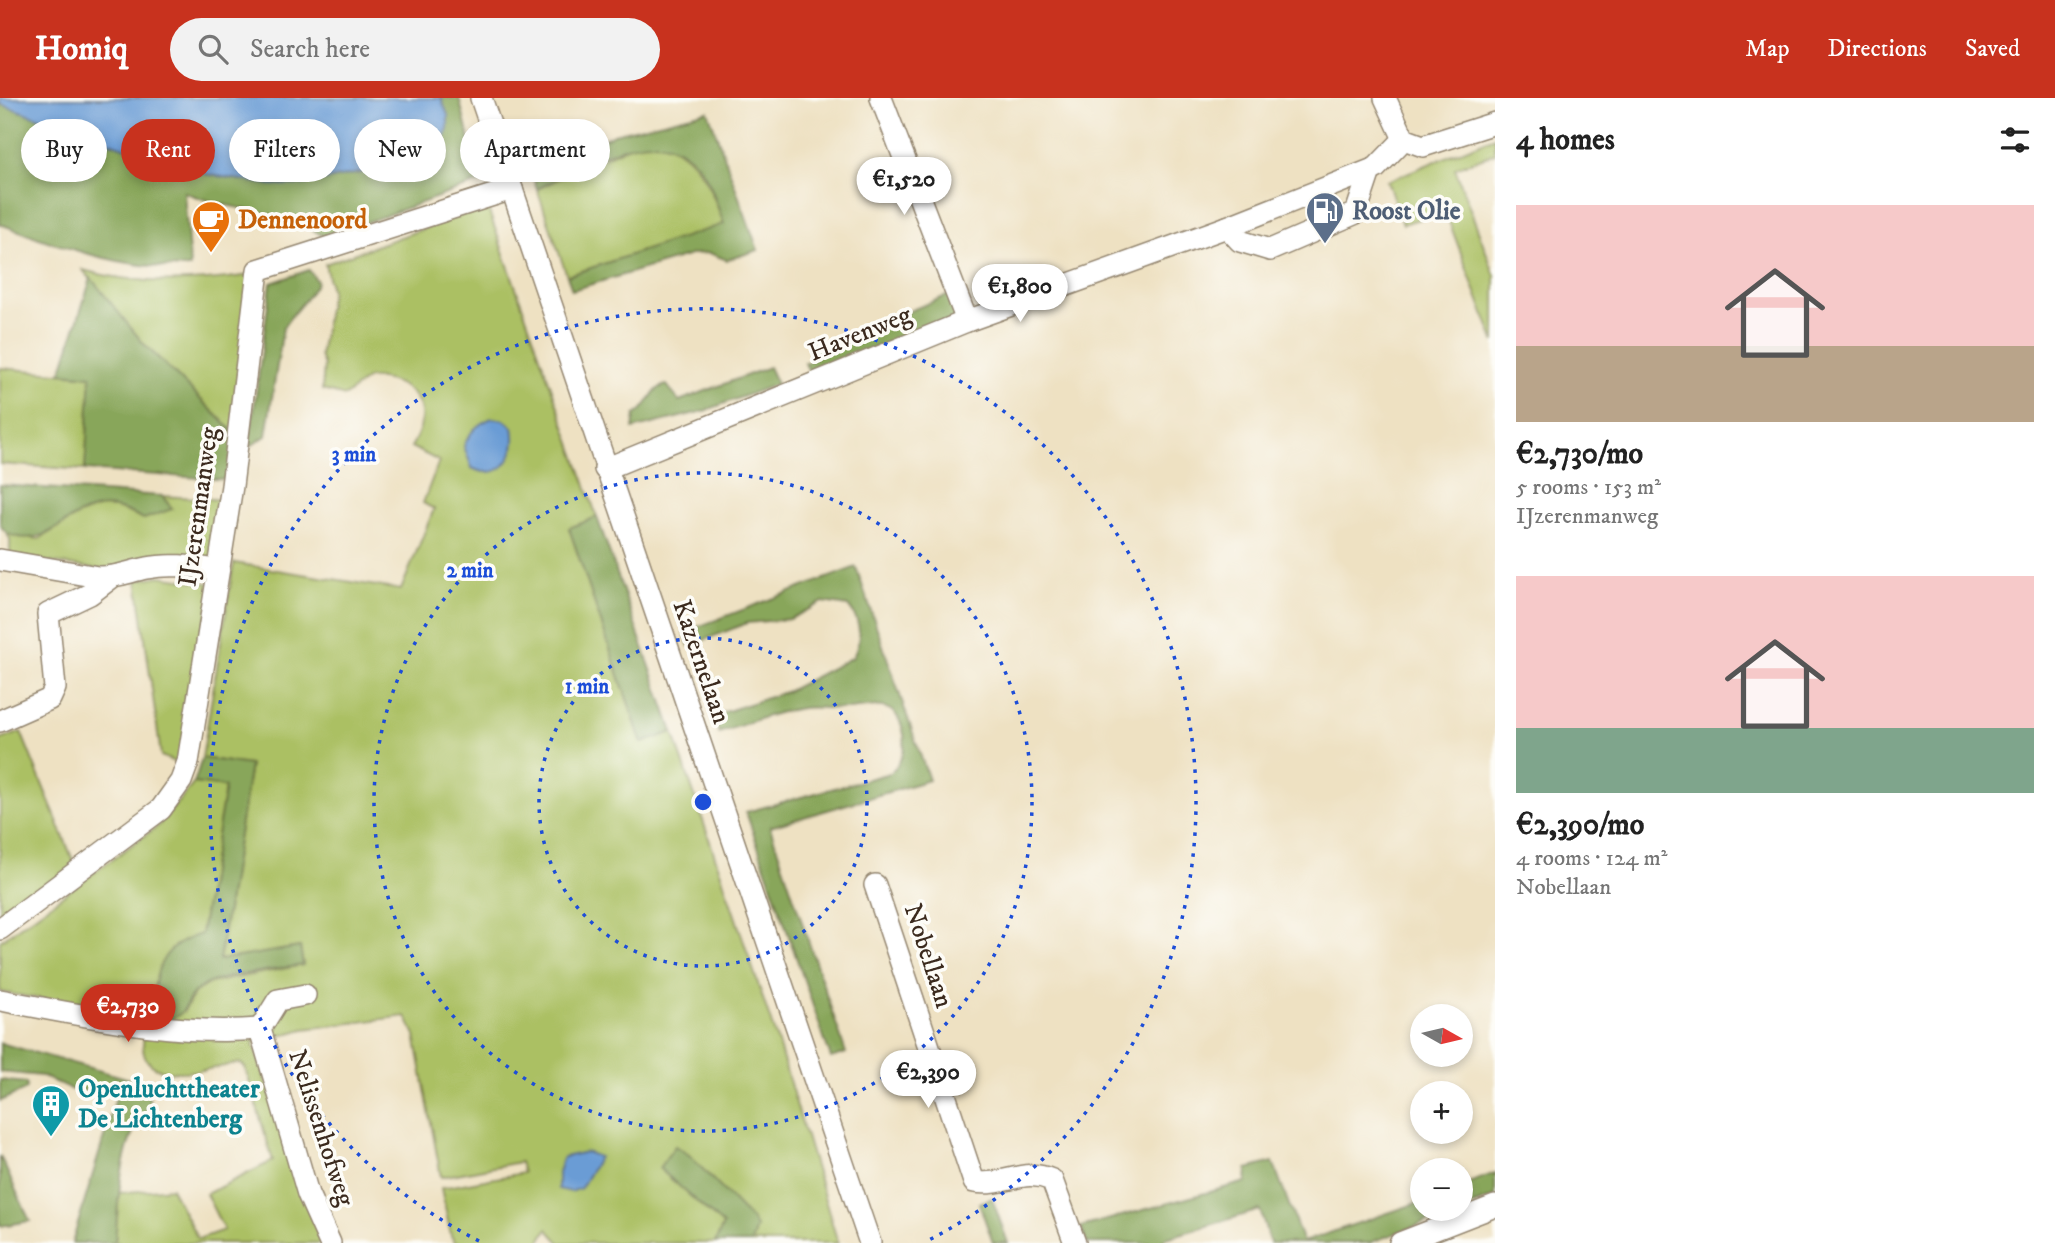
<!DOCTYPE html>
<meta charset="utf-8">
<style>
:root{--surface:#fff;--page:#f2f2f2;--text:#222;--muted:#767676;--accent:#c8321e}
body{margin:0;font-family:"IM FELL DW Pica",serif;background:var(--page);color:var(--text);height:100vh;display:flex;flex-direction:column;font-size:26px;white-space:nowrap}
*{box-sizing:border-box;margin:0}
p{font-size:23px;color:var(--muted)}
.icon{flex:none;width:38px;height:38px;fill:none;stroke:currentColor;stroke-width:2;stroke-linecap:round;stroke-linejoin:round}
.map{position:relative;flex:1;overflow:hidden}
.drawer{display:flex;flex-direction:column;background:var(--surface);width:560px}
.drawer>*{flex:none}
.guide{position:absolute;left:21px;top:21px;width:665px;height:63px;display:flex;gap:14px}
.needle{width:46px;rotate:98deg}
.controls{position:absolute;left:1410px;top:906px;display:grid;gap:14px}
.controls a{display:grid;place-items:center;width:63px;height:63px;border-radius:50%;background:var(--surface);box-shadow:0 4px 10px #0003;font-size:35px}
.price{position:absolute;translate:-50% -60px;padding:0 16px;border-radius:24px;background:#fff;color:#222;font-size:23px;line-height:46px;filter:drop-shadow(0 2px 4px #0008)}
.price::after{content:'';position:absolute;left:50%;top:42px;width:21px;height:16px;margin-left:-10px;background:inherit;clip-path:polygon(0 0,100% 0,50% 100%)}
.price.on{background:var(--accent);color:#fff}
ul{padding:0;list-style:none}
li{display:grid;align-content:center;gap:14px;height:371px;padding:0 21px}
li span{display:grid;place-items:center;height:217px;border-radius:0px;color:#555}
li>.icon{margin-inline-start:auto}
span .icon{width:126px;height:126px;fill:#fffc;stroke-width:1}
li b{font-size:30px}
h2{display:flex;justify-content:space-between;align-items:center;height:84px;padding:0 21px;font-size:30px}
.chip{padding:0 24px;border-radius:32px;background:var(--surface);box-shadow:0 4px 10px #0003;font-size:24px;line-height:63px}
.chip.on{background:var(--accent);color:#fff}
header{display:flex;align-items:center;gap:42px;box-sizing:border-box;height:98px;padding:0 35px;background:var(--accent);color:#fff}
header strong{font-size:33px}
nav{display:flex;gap:38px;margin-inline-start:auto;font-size:24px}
.search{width:490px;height:63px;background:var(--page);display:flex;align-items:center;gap:18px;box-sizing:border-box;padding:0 24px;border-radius:38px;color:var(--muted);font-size:26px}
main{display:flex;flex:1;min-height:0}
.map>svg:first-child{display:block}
.green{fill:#abc064;stroke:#737541;stroke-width:2;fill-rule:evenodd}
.forest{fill:#88a65a;stroke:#62683c;stroke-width:2}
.water{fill:#6a9cd5;stroke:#52637a;stroke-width:2}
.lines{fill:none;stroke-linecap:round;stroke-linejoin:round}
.minor-casing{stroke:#948670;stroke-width:24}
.minor{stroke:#fff;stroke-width:21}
.ring{fill:none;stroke:#1d4ed8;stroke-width:3.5;stroke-dasharray:3.5 7}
.labels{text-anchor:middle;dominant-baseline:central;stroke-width:7;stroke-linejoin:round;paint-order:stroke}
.service-label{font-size:26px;font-weight:bold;fill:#4e5e75;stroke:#fdfcf7;text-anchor:start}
.food-label{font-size:26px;font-weight:bold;fill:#c56008;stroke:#fdfcf7;text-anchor:start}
.street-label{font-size:26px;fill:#3b2a1e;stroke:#fdfcf7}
.culture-label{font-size:26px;font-weight:bold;fill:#0d838f;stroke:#fdfcf7;text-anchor:start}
.centre{fill:#1d4ed8;stroke:#fdfcf7;stroke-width:3.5}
.ring-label{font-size:21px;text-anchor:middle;font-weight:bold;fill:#1d4ed8;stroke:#fdfcf7;stroke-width:7;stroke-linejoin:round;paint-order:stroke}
</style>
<header>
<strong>Homiq</strong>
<div class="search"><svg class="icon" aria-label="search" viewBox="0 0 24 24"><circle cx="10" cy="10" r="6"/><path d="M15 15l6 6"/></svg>Search here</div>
<nav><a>Map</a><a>Directions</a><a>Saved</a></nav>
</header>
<main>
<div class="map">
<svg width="1495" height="1145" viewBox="0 0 1495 1145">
<rect width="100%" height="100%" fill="#fdfcf7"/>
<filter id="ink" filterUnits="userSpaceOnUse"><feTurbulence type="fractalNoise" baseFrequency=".0143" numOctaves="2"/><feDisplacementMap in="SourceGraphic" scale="14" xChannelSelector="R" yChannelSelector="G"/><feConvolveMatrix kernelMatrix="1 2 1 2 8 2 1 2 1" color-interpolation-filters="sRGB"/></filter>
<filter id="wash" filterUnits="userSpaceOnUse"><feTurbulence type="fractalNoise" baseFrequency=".00686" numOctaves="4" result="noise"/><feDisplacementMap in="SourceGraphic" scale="28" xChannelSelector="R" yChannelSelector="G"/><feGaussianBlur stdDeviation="1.57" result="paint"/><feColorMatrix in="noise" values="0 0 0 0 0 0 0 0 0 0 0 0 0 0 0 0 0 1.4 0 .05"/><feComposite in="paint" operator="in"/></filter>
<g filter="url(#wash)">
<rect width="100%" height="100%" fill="#eee1c2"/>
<g class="green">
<path d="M1495 39V55L1455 70 1495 178V245L1445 113 1403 126 1387 83Z"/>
<path d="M646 43C694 44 710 88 724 126L567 178 537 91 631 47Z"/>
<path d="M487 108 597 419 569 430 642 645 673 634 777 942 838 1145H751L756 1129 751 1121 689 1057 675 1048 659 1070 723 1127 715 1145H560L547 1131 539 1145H456L451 1138 441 1090 523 1075 520 1064 441 1079 415 937 406 918 304 931 253 945 287 1045 329 1145H115L119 1095 171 1090 198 1141 224 1132 206 1096 273 1063 245 969 240 965C217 969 142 991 143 947 143 938 147 928 149 919L0 894V843L158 728 194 685 225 689 201 836 174 848 184 913 195 894 210 885 303 867 300 849 219 863 250 667 202 660 234 465 401 492 434 411 423 405 439 363 411 349C437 309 411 280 368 280L345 298 322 292 324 267 320 258 331 193 325 166ZM492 320 504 322 513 329 472 370 464 348Z"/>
<path d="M83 172C138 188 195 185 251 177L237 337 143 245Z"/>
<path d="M0 270 91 278 85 372 0 366Z"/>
<path d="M162 398 227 402 217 466 139 459 121 469 101 472 10 458V441L7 436 39 441 79 417 100 409 117 410 144 421 172 410Z"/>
<path d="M160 478 213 486 179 666 161 658 137 482Z"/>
<path d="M21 634 75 767 0 822V642Z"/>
</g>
<g class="forest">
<path d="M441 0H459L480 84 325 139C277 109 233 115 184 94L190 169C125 173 60 148 0 126V6L199 75 272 87H302L411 64 443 42Z"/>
<path d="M708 13 758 152 727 162 709 155 694 156 572 192 567 178 724 126C719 113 715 98 709 85 670 5 592 65 537 91L532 77 614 36Z"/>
<path d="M309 172 317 183C312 198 292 214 283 230L266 338 249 349 271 185Z"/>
<path d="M91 180 143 245 237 337 230 382 85 372 91 278 61 275Z"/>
<path d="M951 196 960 219 809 274 805 265 816 260 813 252Z"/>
<path d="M769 269 777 286 704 313 633 331 635 317C649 310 650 290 667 287L679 303Z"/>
<path d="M0 387 162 398 172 411 144 421C130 414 114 407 98 410 66 415 49 448 14 438 7 436 1 432 0 424 0 413 0 398 0 387Z"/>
<path d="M597 419 673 634 642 645 569 430Z"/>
<path d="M856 469 929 682 770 729 846 955 831 960 746 714 890 675C901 665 906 652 904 637 897 598 873 610 845 611 831 611 816 608 802 610 774 614 746 626 719 635L713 618 788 593 853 559C862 541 862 524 848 508L823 504 790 521 747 525 689 548 684 534Z"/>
<path d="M202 660 250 667 219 862 300 849 303 867C278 872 225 876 205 887 175 903 197 926 149 919 158 876 153 851 201 836L225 689 194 685Z"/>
<path d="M0 945 141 984C145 991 152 1001 149 1009 147 1015 139 1020 136 1027 119 1063 118 1106 115 1145H72L116 1000 111 995 72 992 42 978 0 974Z"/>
<path d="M0 982 26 985 27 991 0 1003Z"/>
<path d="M675 1048 689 1057 751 1121 756 1129 751 1145H715L723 1127 659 1070Z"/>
<path d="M0 1058 30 1123 0 1128Z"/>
<path d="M1273 1064 1303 1144 1423 1103V1111H1461V1088L1495 1075V1099L1369 1145H1270L1260 1112 1163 1141 1164 1145H1087L1081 1129 1246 1084 1247 1071Z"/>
<path d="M992 1100 1008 1145H993L979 1105Z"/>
</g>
<g class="water">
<path d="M0 0H441L448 17V31L443 42 430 53 411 64 302 87H272L199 75 0 6Z"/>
<path d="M492 320 504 322 513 329C519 357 501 385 472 370L464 348C470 334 477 326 492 320Z"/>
<path d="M586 1054 599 1059 581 1090 571 1094 558 1091V1074L563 1059Z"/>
</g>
</g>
<g filter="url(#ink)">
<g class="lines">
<defs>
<g id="minor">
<path d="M481 0 870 1145"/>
<path d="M881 0 967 223"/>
<path d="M1385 0 1404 41 1423 48 1495 25"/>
<path d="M1227 129 1240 143 1270 152 1356 115 1370 73"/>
<path d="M605 371 967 223 1227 129 1376 70 1404 41"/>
<path d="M0 462 98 479C116 480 130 473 147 470 170 465 195 469 218 472"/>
<path d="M0 623 50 601 55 590 48 516 90 496 111 480"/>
<path d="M875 787 974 1084C1006 1089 1022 1069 1052 1082L1075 1145"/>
<path d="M0 831 161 711 181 683 188 664 232 388 258 172 512 91"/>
<path d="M0 902C86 918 173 938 260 931"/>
<path d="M260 931 308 1096 330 1145"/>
<path d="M260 931 278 902 305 897"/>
<path d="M1400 1145 1495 1108"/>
</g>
</defs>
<use href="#minor" class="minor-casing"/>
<use href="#minor" class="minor"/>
</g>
</g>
<g class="ring">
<circle cx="703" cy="704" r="164"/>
<circle cx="703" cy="704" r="329"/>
<path d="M479 1143A493 493 0 1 1 927 1143"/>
</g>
<defs>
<symbol id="fuel-pin" viewBox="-11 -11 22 30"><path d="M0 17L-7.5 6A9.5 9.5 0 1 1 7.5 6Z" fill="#5c6f8a" stroke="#fdfcf7"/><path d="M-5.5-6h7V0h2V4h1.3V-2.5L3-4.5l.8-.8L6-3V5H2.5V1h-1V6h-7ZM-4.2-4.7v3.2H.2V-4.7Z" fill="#fff"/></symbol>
<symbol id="cafe-pin" viewBox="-11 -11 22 30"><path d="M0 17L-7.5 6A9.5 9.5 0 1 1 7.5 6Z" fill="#e8710a" stroke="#fdfcf7"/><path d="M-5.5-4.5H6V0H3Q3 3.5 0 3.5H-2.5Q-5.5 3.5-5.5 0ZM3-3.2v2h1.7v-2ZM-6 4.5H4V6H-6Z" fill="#fff"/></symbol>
<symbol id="building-pin" viewBox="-11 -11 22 30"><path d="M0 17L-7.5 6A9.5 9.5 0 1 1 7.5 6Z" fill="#0f9aa8" stroke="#fdfcf7"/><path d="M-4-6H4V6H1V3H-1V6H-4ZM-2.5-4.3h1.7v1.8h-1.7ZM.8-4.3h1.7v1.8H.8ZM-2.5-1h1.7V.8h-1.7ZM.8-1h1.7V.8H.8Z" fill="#fff"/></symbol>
</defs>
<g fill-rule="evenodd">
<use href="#fuel-pin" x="1303" y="91" width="44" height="60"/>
<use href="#cafe-pin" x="189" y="100" width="44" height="60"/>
<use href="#building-pin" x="29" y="984" width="44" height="60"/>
</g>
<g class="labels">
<g class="service-label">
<text x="1352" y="113">Roost Olie</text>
</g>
<g class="food-label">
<text x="238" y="122">Dennenoord</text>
</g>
<g class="street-label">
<text transform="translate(860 236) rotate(-22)">Havenweg</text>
<text transform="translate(199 409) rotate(-82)">IJzerenmanweg</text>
<text transform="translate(701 564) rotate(71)">Kazernelaan</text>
<text transform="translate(928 858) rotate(72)">Nobellaan</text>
<text transform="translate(321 1030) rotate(72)">Nelissenhofweg</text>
</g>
<g class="culture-label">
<text x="78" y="991">Openluchttheater<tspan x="78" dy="30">De Lichtenberg</tspan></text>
</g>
</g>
<circle cx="703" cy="704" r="10" class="centre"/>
<g class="ring-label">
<text x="354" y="363">3 min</text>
<text x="470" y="479">2 min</text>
<text x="587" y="595">1 min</text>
</g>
</svg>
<div class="controls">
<a><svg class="needle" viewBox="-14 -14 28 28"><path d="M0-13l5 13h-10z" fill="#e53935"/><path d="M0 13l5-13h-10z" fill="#767676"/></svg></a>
<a>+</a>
<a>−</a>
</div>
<b class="price" style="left:904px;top:119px">€1,520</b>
<b class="price" style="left:1020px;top:226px">€1,800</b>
<b class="price on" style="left:128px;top:946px">€2,730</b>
<b class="price" style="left:928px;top:1012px">€2,390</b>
<div class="guide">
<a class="chip">Buy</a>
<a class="chip on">Rent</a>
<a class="chip">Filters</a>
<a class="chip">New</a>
<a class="chip">Apartment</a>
</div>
</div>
<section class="drawer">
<h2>4 homes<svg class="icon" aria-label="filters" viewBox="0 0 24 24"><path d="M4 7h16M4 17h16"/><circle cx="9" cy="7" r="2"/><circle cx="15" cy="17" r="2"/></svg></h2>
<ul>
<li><span style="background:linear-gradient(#f6c9c9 65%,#b9a48a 0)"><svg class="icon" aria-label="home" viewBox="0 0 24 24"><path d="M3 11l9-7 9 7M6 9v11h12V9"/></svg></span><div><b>€2,730/mo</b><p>5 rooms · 153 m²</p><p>IJzerenmanweg</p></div></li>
<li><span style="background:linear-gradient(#f6c9c9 70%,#7fa58c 0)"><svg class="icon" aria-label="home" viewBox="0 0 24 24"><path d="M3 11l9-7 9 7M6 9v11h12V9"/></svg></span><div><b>€2,390/mo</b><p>4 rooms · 124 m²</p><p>Nobellaan</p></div></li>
</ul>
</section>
</main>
